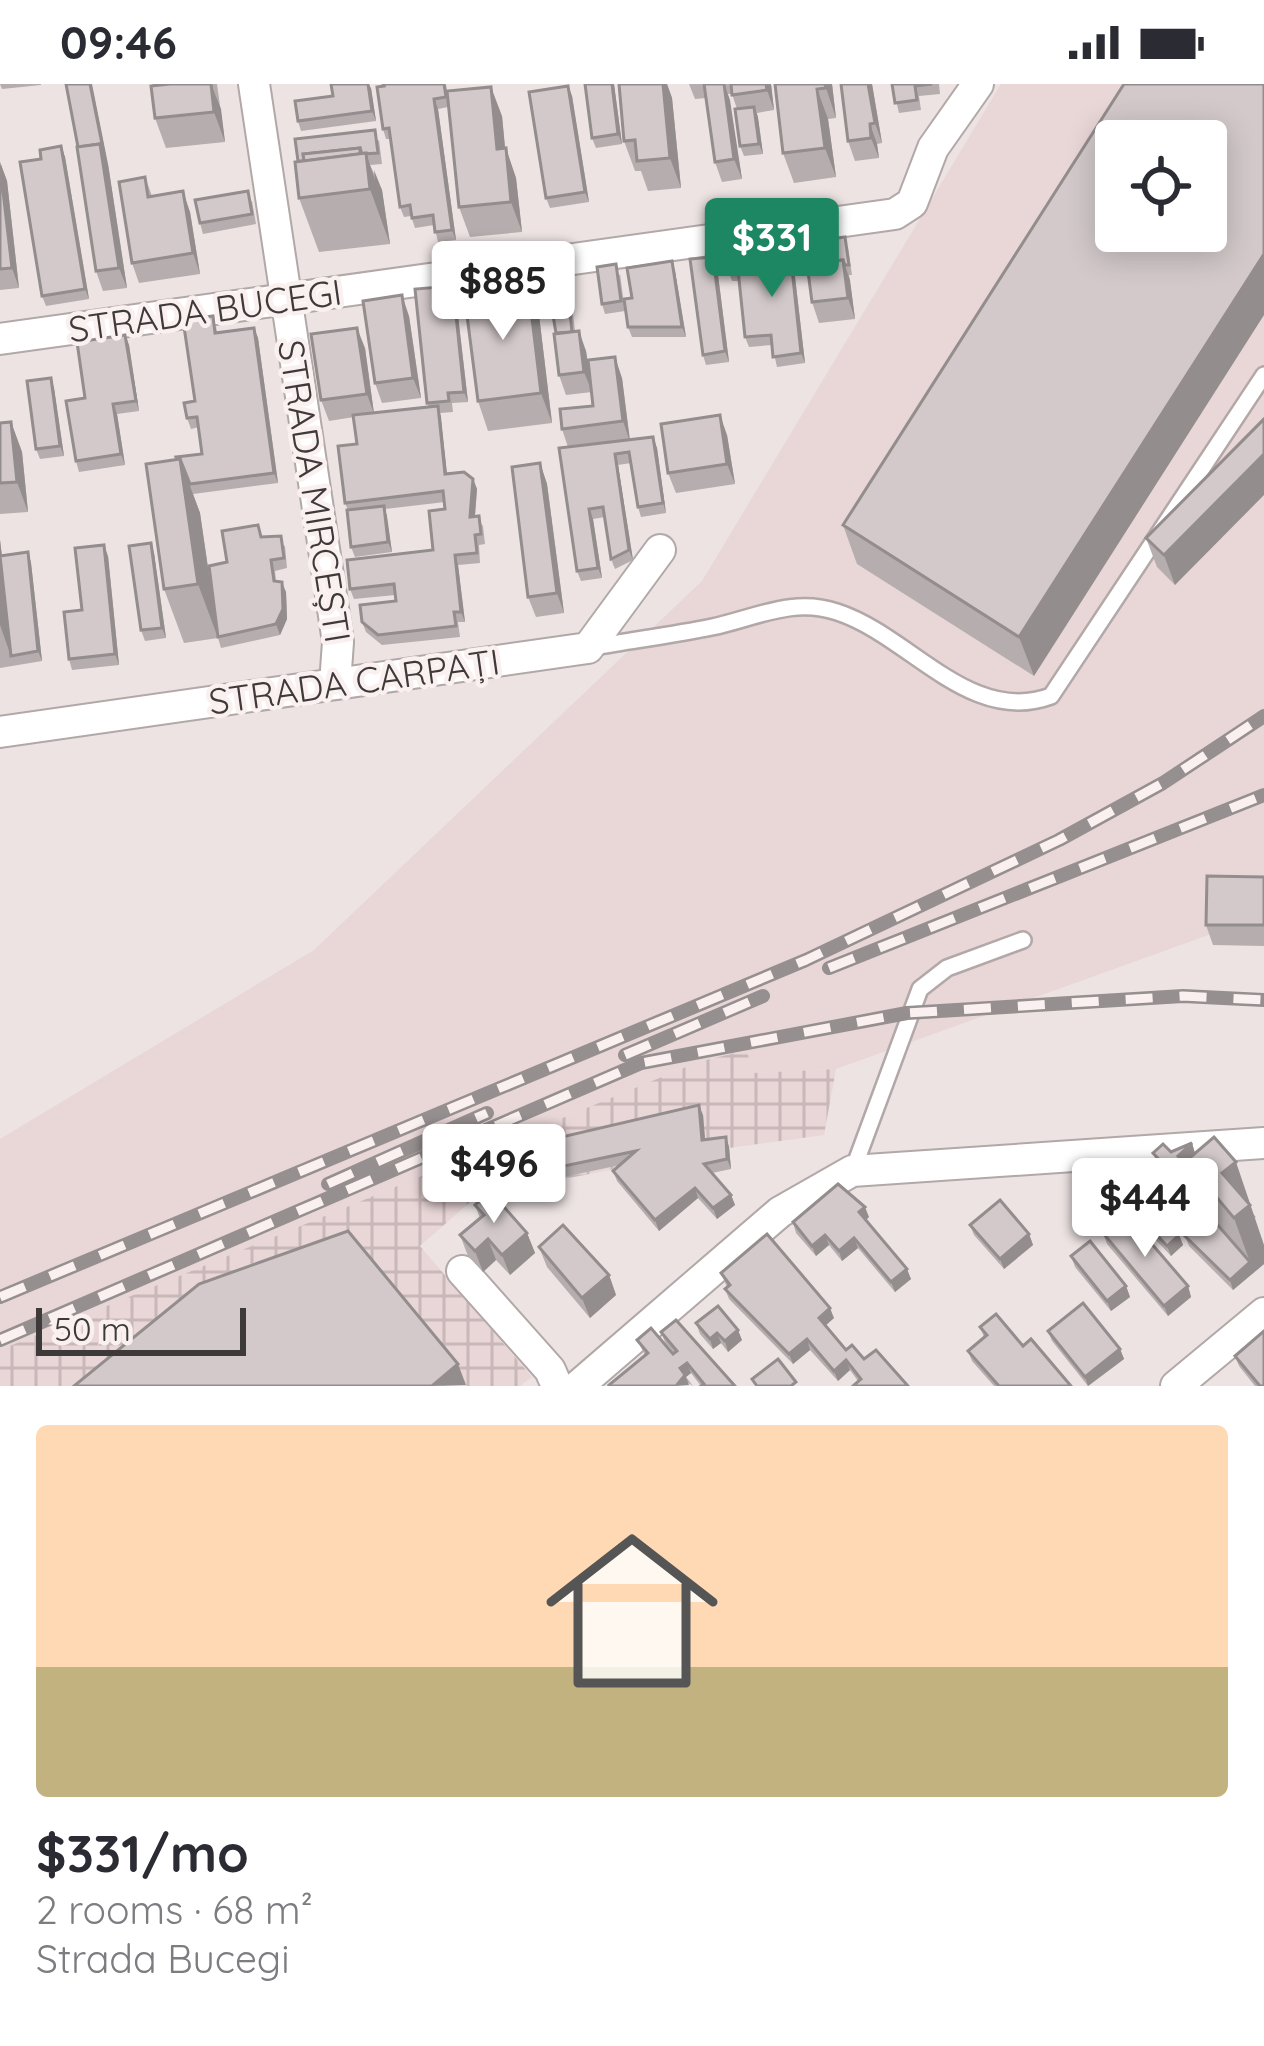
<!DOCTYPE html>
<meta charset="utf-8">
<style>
:root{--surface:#fff;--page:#f7f7f7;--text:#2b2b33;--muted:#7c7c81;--accent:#1d8763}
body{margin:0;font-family:Quicksand,sans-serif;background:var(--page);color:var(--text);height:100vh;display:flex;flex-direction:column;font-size:45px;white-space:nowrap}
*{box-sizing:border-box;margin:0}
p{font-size:39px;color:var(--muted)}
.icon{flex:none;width:66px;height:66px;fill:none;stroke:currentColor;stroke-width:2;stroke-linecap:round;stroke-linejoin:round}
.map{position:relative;height:1302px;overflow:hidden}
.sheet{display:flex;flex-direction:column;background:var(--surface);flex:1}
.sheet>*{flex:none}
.buttons{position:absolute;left:1095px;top:36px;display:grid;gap:24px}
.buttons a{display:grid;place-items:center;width:132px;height:132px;border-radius:12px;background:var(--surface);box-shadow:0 6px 30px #0003;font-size:60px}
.scale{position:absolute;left:36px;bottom:30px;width:210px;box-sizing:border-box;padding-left:12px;border:6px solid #3e3a3a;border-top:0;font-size:33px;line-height:42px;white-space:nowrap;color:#3e3a3a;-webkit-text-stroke:9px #faf0f0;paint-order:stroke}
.price{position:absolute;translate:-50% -102px;padding:0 27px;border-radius:12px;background:#fff;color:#222;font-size:39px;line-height:78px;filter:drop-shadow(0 3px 6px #0008)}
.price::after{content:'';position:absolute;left:50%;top:72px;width:36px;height:27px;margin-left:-18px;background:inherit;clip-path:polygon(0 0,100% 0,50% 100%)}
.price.current{background:var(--accent);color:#fff}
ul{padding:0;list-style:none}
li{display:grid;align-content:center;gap:24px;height:636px;padding:0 36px}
li span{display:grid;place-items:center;height:372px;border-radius:12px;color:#555}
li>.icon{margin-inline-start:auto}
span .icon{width:216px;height:216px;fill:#fffc;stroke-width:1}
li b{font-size:51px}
.status{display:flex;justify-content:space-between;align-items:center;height:84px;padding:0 60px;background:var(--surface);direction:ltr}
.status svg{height:33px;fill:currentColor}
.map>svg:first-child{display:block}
.built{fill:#e9d6d7;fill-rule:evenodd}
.industrial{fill:url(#industrial-grid)}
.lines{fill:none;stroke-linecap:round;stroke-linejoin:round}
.lane-casing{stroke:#b2a8a8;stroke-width:20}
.street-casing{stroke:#b2a8a8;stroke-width:34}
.lane{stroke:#fff;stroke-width:15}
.street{stroke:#fff;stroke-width:30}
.rail-casing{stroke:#968f8f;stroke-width:14}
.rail{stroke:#faf0f0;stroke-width:9;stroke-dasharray:27;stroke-linecap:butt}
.wall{fill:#b5adae}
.shaded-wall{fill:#948d8d}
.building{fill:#d3c9ca;stroke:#948d8d;stroke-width:3;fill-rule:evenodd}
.labels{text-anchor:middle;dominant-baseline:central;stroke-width:9;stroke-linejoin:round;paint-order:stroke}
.street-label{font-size:36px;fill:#3e3a3a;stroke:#faf0f0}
</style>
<div class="status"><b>09:46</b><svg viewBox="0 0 49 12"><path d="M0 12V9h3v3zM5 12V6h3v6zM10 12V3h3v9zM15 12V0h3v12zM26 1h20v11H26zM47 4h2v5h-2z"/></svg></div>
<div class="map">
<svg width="1264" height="1302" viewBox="0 0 1264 1302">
<defs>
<pattern id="industrial-grid" width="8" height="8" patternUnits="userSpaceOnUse" patternTransform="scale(3)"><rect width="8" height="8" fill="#e9d6d7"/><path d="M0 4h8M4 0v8" fill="none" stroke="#c9b8b9"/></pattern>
</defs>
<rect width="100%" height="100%" fill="#ede3e3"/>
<path class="built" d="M1001 0H1264V831L836 985 751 989 746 966 698 978 0 1266V1055L314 866 702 497ZM1116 57H1206V147H1116Z"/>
<path class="industrial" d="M747 966 752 989 836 985 824 1051 706 1067 477 1112 420 1162 532 1293 520 1302H0V1266L698 978Z"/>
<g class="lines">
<defs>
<g id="lane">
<path d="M594 563C633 556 673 551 712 543 755 534 793 513 837 528 909 551 970 642 1051 612L1264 291"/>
<path d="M853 1086 920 905 947 884 1023 856"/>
</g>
<g id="street">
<path d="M254 0 338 558 335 600"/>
<path d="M0 255 895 130 912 119 933 64 978 0"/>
<path d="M0 648 588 564 660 466"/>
<path d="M462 1187 550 1286 557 1302"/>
<path d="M578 1302 780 1128 852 1087 1264 1059"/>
<path d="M1176 1302 1264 1229"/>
</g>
</defs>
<use href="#lane" class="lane-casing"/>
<use href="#street" class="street-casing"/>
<use href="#lane" class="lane"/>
<use href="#street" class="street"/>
<defs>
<g id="rail">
<path d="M829 884 1264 711"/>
<path d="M625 971 763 912"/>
<path d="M328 1100 487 1029"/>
<path d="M0 1213 806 876 1059 756 1163 699 1264 632"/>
<path d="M0 1256 641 979 907 929 1183 912 1264 916"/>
</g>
</defs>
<use href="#rail" class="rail-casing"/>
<use href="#rail" class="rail"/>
</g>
<g class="wall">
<path d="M0 0H41V1L2 5Z"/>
<path d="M152 0H217L225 58 166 64 155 34Z"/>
<path d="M383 0H446L447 7 502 32 505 64 516 94 522 148 470 153 459 123 448 23 438 25 456 156 438 158 434 141 415 144 411 132 404 133 400 123 391 55H386L383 45Z"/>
<path d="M614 0 622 60 596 64 592 54Z"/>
<path d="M619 0H667L672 14 681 104 648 107 641 87H635L624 57Z"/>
<path d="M689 0H771L774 26 757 29 763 70 744 72 740 62 737 25 732 10H728L742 95 722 98 715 78 706 14 695 15Z"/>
<path d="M775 0H832L836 34 828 35 836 93 794 99 783 69Z"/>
<path d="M841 0H872L882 59 877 60 879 74 855 77 848 57Z"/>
<path d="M892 0H939L940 10 919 12 921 26 899 29Z"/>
<path d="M1124 0 1034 592 857 480 843 441Z"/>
<path d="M568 2 572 12 589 118 550 124 546 114Z"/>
<path d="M371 4 376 37 301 47 298 37 333 12Z"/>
<path d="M379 56 382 80 370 81 382 106 390 160 319 168 299 114Z"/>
<path d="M61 62 65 73 89 215 46 222 42 212 41 75Z"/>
<path d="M0 78 7 97 19 204 0 206Z"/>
<path d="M108 80 127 204 103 207 96 187Z"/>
<path d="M145 93 152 112 190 128 200 190 139 199 132 179Z"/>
<path d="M252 117 256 140 203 150 200 139Z"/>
<path d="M760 162 792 167 805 279 777 283 772 261 749 263 745 253 739 197H732L725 177Z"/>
<path d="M848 164 852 191H849L855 235 819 239 812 218V179Z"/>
<path d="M713 173 717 183 729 278 706 281 703 271Z"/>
<path d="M672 177 675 187 686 253H632L628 243 632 214Z"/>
<path d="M620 190 625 227 605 230 602 220Z"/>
<path d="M528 201 539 231 552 339 488 347 478 317Z"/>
<path d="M454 212 457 223 468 318 452 319 453 328 440 329 447 390 473 395 477 405 475 432 483 442 485 460 479 461 480 479 458 481 465 538H458L460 553 382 561 366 548 362 538 396 517 395 511 354 515 350 505 433 466 445 425V418L385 425 392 468 355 473 351 463 348 426 345 419 357 360 354 333 329 337 321 316 365 264 374 329 429 323 427 319 443 214Z"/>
<path d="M572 222 575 247 586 267 592 308 566 311 559 291 556 249Z"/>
<path d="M409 232 421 314 382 319 375 299Z"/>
<path d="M216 242 217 249 254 244 258 254 278 399 193 410 200 429 215 530 227 478 262 453 285 462 287 484 275 487 276 497 286 508 287 535 280 551 221 564 218 554 184 559 164 505 177 375 202 370 199 343 191 345 187 334 195 317Z"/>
<path d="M125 251 129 261 139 327 117 330 125 381 79 388 76 377 85 314Z"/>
<path d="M622 294 630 356 653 353 657 364 666 429 641 433 638 423 631 379 618 381 633 476 615 485 611 475 605 433 593 435 602 494 581 497 577 487 568 363 562 345 593 322Z"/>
<path d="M54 304 64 372 40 375 36 365Z"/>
<path d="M1264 335 1175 501 1157 483 1146 454Z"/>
<path d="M11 338 22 368 28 428 0 430V339Z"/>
<path d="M727 351 735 400 676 409 668 389Z"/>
<path d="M540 379 547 400 564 529 536 533 528 513Z"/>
<path d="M0 456 2 472 28 468 31 479 42 577 0 584Z"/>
<path d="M154 469 166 554 145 557 141 546Z"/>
<path d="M108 472 119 581 72 586 69 575 82 526Z"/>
<path d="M1264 793V862L1213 861 1206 841Z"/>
<path d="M703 1031 705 1056 726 1053 729 1063 731 1085 712 1089 731 1111 735 1121 717 1135 698 1114 659 1147 617 1097 613 1087 620 1081 492 1108 527 1149 535 1169 510 1191 496 1176 483 1188 468 1172 460 1151 480 1134 475 1121 488 1109 477 1112 473 1101Z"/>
<path d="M1192 1059 1195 1069 1256 1133 1254 1134 1264 1180 1233 1206 1189 1162 1185 1152 1207 1133 1157 1079 1153 1069 1171 1068Z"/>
<path d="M1120 1111 1175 1136 1170 1141 1179 1151 1183 1161 1171 1172 1123 1121Z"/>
<path d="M869 1133 866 1136 911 1195 895 1208 858 1164 842 1177 829 1161 816 1172 796 1149 793 1138Z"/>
<path d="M970 1141 1029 1150 1033 1161 1004 1185 974 1151Z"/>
<path d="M1103 1149 1188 1202 1191 1213 1168 1232 1107 1160Z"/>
<path d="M539 1163 609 1191 616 1211 590 1234 547 1183Z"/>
<path d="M1071 1172 1126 1202 1130 1213 1111 1227 1075 1183Z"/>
<path d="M721 1189 834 1234 825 1241 846 1266 864 1275 876 1266 858 1297 850 1286 838 1297 810 1266 793 1280 729 1215 725 1205 727 1203Z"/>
<path d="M696 1239 742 1256 728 1268 721 1259 713 1265 700 1250Z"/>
<path d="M980 1243 1023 1262 1071 1302H994L972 1277 968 1267 984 1253Z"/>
<path d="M1048 1247 1120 1265 1124 1275 1088 1302 1052 1257Z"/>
<path d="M661 1248 735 1302H701L691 1289 686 1293 693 1302 645 1271 637 1256 674 1269 665 1258Z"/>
<path d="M1235 1272 1264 1302H1255L1239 1282Z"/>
</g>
<g class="shaded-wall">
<path d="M90 0H92L108 80 127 204 119 184Z"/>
<path d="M211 0 221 25 225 58 214 28Z"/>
<path d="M368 0 371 4 376 37 372 27Z"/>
<path d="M612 0H614L622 60 618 50Z"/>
<path d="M663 0H667L672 14 681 104 670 74Z"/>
<path d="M724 0 730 16 742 95 734 75Z"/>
<path d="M766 0H771L774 26 767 6Z"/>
<path d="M825 0H832L836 34 826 4Z"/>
<path d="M868 0H872L882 59 875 39Z"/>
<path d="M568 2 572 12 589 118 585 108Z"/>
<path d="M491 3 502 32 508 95 497 65Z"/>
<path d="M817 5 828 35 836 93 825 64Z"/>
<path d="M434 15 438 25 456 156 452 146Z"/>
<path d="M754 23 758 33 763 70 759 60Z"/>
<path d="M870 40 877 60 879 74 871 54Z"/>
<path d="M61 62 65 73 89 215 85 205Z"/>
<path d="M506 64 516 94 522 148 511 118Z"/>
<path d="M366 69 375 96 374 86 382 106 390 160 370 105Z"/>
<path d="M0 78 7 97 19 204 12 184Z"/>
<path d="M183 107 190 128 200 190 193 169Z"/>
<path d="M789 157 792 167 805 279 801 269Z"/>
<path d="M1264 170V231L1034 592 1019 553Z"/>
<path d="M713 173 717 183 729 278 725 267Z"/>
<path d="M843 176 850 196 855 235 848 214Z"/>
<path d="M672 177 675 187 686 253 682 243Z"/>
<path d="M528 201 539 231 552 339 541 309Z"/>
<path d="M402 211 409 232 421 314 413 294Z"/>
<path d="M454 212 457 223 468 318 464 308Z"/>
<path d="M254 244 258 254 278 399 274 389Z"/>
<path d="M357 244 365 264 374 330 367 310Z"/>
<path d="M579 247 586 267 592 308 584 288Z"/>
<path d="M125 251 129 261 139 327 136 317Z"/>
<path d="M615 273 622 294 630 358 623 337Z"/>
<path d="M51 294 54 304 64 372 60 362Z"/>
<path d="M113 320 117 330 125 381 121 370Z"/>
<path d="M438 322 441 333 448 400 445 390Z"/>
<path d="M720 331 727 351 735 400 727 380Z"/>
<path d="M11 338 22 368 28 428 17 398Z"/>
<path d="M653 353 657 364 666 429 663 419Z"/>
<path d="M615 370 618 381 633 476 629 466Z"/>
<path d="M1264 370V411L1175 501 1164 471Z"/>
<path d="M180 375 200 429 218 554 198 500Z"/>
<path d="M540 379 547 400 564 529 557 509Z"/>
<path d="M473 395 477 405 474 443 470 433Z"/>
<path d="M384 422 387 432 392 468 388 458Z"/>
<path d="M589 425 593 435 602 494 598 484Z"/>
<path d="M0 456 14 571 11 572 0 541Z"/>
<path d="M151 459 154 469 166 554 162 544Z"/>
<path d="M104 461 108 472 119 581 115 570Z"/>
<path d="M28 468 31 479 42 577 38 567Z"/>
<path d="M455 471 458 481 465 538 461 528Z"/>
<path d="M282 498 286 508 287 535 280 551 276 540Z"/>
<path d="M699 1021 703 1031 706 1067 702 1056Z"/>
<path d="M726 1053 729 1063 731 1085 727 1075Z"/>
<path d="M1192 1059 1195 1070 1182 1082 1178 1072Z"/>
<path d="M1236 1078 1264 1161V1180L1233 1206 1230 1196 1250 1178 1234 1134 1222 1089Z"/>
<path d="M695 1104 698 1114 659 1147 655 1136Z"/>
<path d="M731 1111 735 1121 717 1135 713 1124Z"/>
<path d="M865 1123 869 1133 863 1138 859 1128Z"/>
<path d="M1171 1126 1175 1136 1166 1144 1163 1133Z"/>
<path d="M527 1149 535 1169 510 1191 502 1171Z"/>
<path d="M1029 1150 1033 1161 1004 1185 1000 1175Z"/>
<path d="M825 1151 829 1161 816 1172 812 1162Z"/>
<path d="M1179 1151 1183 1161 1171 1172 1167 1162Z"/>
<path d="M854 1154 858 1164 842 1177 839 1167Z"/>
<path d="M488 1155 496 1176 483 1188 475 1167Z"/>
<path d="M907 1185 911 1195 895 1208 891 1198Z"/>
<path d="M609 1191 616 1211 590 1234 582 1214Z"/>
<path d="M1126 1202 1130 1213 1111 1227 1107 1217Z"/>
<path d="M1188 1202 1191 1213 1168 1232 1164 1222Z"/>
<path d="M830 1224 834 1234 823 1244 819 1234Z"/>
<path d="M738 1246 742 1256 728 1268 725 1257Z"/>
<path d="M717 1249 721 1259 713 1265 710 1255Z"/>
<path d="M807 1255 810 1266 793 1280 789 1270Z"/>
<path d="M1120 1265 1124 1275 1088 1302 1085 1293Z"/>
<path d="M846 1276 850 1286 838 1297 834 1287Z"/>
<path d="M687 1279 691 1289 686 1293 689 1301 676 1302 680 1284Z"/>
<path d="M458 1280 466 1301 432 1302Z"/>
</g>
<g class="building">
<path d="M66 0H90L104 70 100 60 78 63Z"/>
<path d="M170 0H211L214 28 155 34 151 2Z"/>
<path d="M331 0H368L372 27 298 37 295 17 333 12Z"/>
<path d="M383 0H444L446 13 434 15 452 146 435 148 433 131 412 134 410 121 400 123 389 44 383 45 377 3 384 2Z"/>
<path d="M585 0H612L618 50 592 54Z"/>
<path d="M619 0H663L670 74 637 77 635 56 624 57Z"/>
<path d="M704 0H724L734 75 715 78Z"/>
<path d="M731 0H766L767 6 732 11Z"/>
<path d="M775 0H825L826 4 817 5 825 64 783 69Z"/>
<path d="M841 0H868L875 39 870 40 871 54 848 57Z"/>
<path d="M892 0H932L915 2 917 16 895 19Z"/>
<path d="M1124 0H1264V170L1019 553 843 441ZM1116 57H1206V147H1116Z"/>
<path d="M568 2 585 108 546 114 529 8Z"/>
<path d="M491 3 497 65 506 64 511 118 459 123 447 7Z"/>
<path d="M754 23 759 60 740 62 735 25Z"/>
<path d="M375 46 378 69 362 70 360 64 303 70 304 77H298L295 55Z"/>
<path d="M100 60 119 184 96 187 77 63Z"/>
<path d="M61 62 85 205 42 212 20 78 41 75 40 66Z"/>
<path d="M360 64V70L304 77 303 70Z"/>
<path d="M366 69 370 105 299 114 295 78Z"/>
<path d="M0 82 12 184 0 185Z"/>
<path d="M145 93 148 113 183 107 193 169 132 179 119 98Z"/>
<path d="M248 107 252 130 200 139 195 116Z"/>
<path d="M756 152 759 174 725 177 723 155Z"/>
<path d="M845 153 849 181H845L843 176 812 179 809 158Z"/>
<path d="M789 157 801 269 773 273 771 251 745 253 738 186 762 184 760 162Z"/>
<path d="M713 173 725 267 703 271 690 175Z"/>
<path d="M843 176 848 214 812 218 807 180Z"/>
<path d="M672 177 682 243H628L624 215 632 214 627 184Z"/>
<path d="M616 180 621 217 602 220 597 183Z"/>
<path d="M528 201 541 309 478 317 464 208Z"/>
<path d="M440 203 441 214 454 212 464 308 448 309 449 317 427 319 415 205Z"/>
<path d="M402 211 413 294 375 299 363 217Z"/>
<path d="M568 211 572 248 556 249 550 214Z"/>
<path d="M213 232 215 249 254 244 274 389 190 400 180 375H177L176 373 202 370 197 333 187 334 184 319 195 317 183 236Z"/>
<path d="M357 244 367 310 321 316 311 250Z"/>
<path d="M579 247 584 288 559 291 554 250Z"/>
<path d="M125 251 136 317 113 320 121 370 76 377 66 317 85 314 77 258Z"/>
<path d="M615 273 623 337 562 345 560 325 593 322 588 276Z"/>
<path d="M51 294 60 362 36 365 27 297Z"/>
<path d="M438 322 445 390 464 388 473 395 470 433 479 432 481 450 475 451 477 469 455 471 461 528H454L456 542 378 551 362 538 360 521 396 517 394 500 350 505 347 476 433 466 429 427 445 425 443 407 345 419 338 362 357 360 353 331Z"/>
<path d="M720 331 727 380 668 389 661 340Z"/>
<path d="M1264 335V370L1164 471 1146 454Z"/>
<path d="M11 338 17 398 0 399V339Z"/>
<path d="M653 353 663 419 638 423 629 368 615 370 629 466 611 475 603 423 589 425 598 484 577 487 559 364Z"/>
<path d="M180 375 198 500 164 505 146 380Z"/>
<path d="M540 379 557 509 528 513 512 383Z"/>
<path d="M384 422 388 458 351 463 347 426Z"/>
<path d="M258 441 261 453 281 452 284 474 271 476 274 497 282 498 283 525 276 540 218 553 209 482 227 478 222 447Z"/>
<path d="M151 459 162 544 141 546 129 462Z"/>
<path d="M104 461 115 570 69 575 64 528 82 526 75 464Z"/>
<path d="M28 468 38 567 11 572 0 472Z"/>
<path d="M1207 792 1264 793V841H1206Z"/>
<path d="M699 1021 702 1056 726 1053 727 1075 704 1080 731 1111 713 1124 695 1104 655 1136 613 1087 636 1067 473 1101 467 1075Z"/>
<path d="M1214 1053 1236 1078 1222 1089 1250 1121 1234 1134 1186 1077Z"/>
<path d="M1192 1059 1178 1072 1188 1083 1202 1121 1153 1069 1163 1060 1171 1068Z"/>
<path d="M1140 1092 1171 1126 1163 1133 1179 1151 1167 1162 1120 1111Z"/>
<path d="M838 1100 865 1123 859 1128 907 1185 891 1198 854 1154 839 1167 825 1151 812 1162 793 1138Z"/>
<path d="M490 1107 527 1149 502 1171 488 1155 475 1167 460 1151 484 1131 475 1121Z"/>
<path d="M1000 1116 1029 1150 1000 1175 970 1141Z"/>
<path d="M1126 1130 1188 1202 1164 1222 1103 1149Z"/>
<path d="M1209 1131 1250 1178 1230 1196 1185 1152Z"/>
<path d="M563 1141 609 1191 582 1214 539 1163Z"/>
<path d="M348 1147 458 1280 432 1302H74L199 1200Z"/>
<path d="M767 1150 830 1224 819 1234 846 1266 852 1261 864 1275 876 1266 908 1302H853L861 1295 846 1276 834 1287 807 1255 789 1270 725 1205 730 1201 721 1189Z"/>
<path d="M1090 1157 1126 1202 1107 1217 1071 1172Z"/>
<path d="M1083 1219 1120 1265 1085 1293 1048 1247Z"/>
<path d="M718 1222 738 1246 725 1257 717 1249 710 1255 696 1239Z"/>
<path d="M996 1230 1023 1262 1031 1255 1071 1302H999L968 1267 987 1251 980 1243Z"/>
<path d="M676 1236 735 1302H701L704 1300 687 1279 680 1284 685 1291 676 1302H610L609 1301 648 1269 637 1256 651 1244 673 1270 677 1267 661 1248Z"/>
<path d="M1264 1247V1302H1260L1235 1272Z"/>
<path d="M778 1275 796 1298 791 1302H757L752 1295Z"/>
</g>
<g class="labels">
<g class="street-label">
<text transform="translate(205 226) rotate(-8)">STRADA BUCEGI</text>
<text transform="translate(315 407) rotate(81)">STRADA MIRCEȘTI</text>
<text transform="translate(354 597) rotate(-8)">STRADA CARPAȚI</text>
</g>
</g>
</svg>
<div class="buttons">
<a><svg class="icon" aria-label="locate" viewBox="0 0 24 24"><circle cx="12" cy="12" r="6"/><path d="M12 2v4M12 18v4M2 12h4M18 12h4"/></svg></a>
</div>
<div class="scale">50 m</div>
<b class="price current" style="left:772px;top:216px">$331</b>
<b class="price" style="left:503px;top:259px">$885</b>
<b class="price" style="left:494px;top:1142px">$496</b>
<b class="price" style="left:1145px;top:1176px">$444</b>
</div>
<section class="sheet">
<ul>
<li><span style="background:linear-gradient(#ffd9b3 65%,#c2b280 0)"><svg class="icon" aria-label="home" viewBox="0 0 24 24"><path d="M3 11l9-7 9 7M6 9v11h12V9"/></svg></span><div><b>$331/mo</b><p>2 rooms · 68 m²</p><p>Strada Bucegi</p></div></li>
</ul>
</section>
